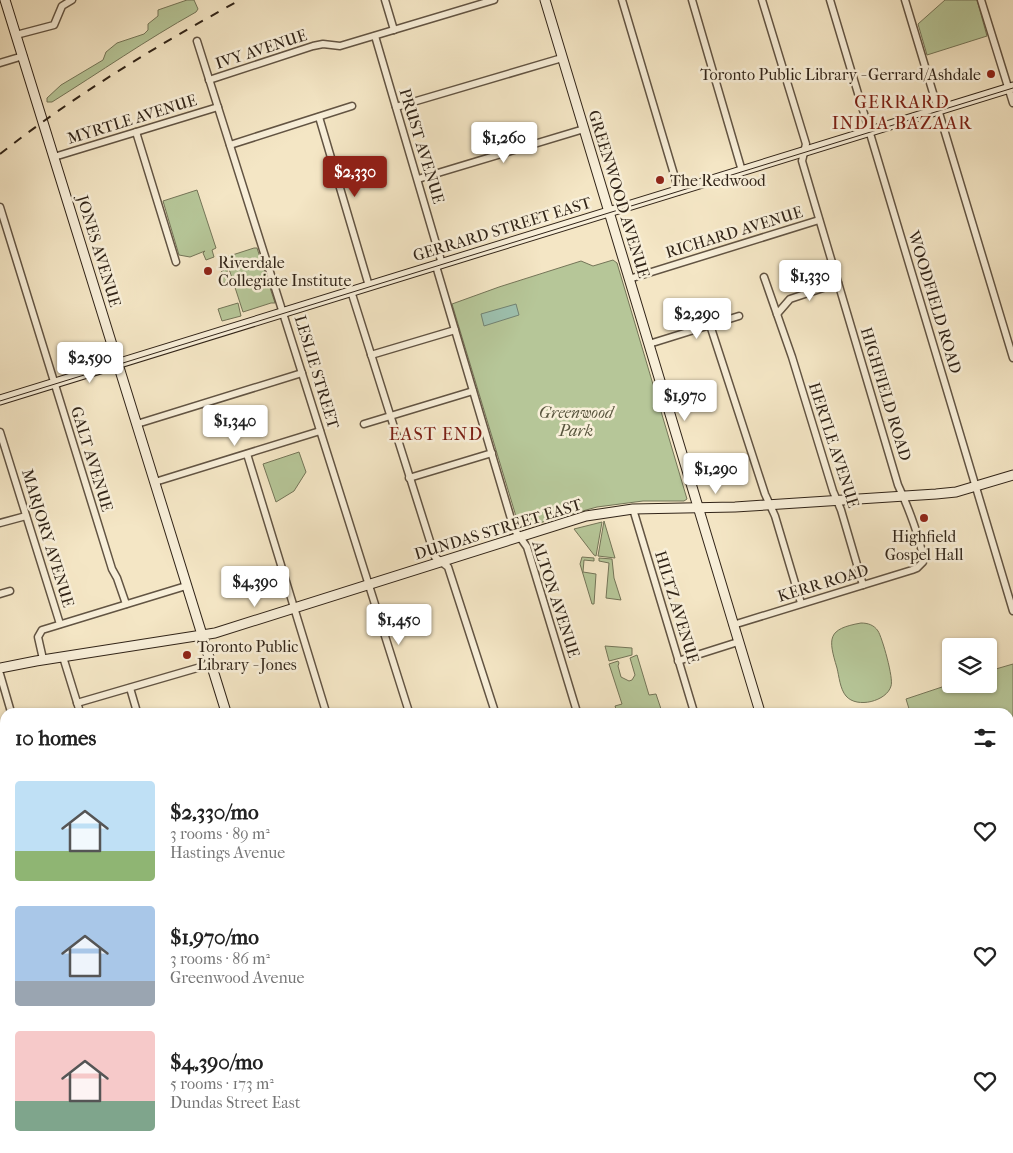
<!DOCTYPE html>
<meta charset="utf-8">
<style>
:root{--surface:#fff;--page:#f6f6f6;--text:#222;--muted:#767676;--accent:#8f2418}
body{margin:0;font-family:"IM FELL French Canon",serif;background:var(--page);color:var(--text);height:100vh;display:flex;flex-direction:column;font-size:19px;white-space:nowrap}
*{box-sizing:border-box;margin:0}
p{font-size:16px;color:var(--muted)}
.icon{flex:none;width:28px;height:28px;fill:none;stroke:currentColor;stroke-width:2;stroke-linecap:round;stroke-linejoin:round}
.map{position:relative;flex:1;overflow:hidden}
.sheet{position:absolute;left:0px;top:708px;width:1014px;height:446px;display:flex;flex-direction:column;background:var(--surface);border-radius:15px 15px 0 0;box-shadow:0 1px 4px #0004}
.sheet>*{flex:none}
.fabs{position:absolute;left:942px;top:638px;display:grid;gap:10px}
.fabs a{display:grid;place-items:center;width:55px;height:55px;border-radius:5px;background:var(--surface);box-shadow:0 1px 4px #0004;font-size:25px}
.price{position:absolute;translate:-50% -42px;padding:0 11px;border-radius:5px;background:#fff;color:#222;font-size:16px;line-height:32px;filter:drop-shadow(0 1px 2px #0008)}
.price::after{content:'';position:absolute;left:50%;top:30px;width:15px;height:11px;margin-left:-8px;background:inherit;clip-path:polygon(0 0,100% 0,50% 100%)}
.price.on{background:var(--accent);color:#fff}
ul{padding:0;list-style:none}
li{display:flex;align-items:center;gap:15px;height:125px;padding:0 15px}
li span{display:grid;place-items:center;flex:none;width:140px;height:100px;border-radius:5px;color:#555}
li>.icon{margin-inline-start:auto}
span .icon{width:60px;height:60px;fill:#fffc;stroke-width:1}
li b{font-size:21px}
h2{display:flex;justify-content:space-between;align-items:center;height:60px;padding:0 15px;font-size:21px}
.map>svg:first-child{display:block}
.green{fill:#b6c698;stroke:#747558}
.water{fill:#9dc0ae;stroke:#728272}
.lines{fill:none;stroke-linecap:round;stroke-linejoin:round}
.street-casing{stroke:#625443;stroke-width:9}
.secondary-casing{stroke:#312418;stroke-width:11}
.primary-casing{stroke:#312418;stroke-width:12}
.highway-casing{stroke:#312418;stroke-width:14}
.street{stroke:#f8efd9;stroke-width:6}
.secondary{stroke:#f8efd9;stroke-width:9}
.primary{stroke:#f4e6c5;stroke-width:10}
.highway{stroke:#f4e6c5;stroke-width:11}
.tram{stroke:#312418;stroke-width:1}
.rail{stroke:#312418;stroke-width:2;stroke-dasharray:9 9;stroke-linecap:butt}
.poi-dot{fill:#8f2418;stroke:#f8efd9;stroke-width:2}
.labels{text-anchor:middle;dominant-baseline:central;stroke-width:5;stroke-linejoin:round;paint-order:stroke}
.street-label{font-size:16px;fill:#312418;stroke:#f8efd9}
.poi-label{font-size:16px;fill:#312418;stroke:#f8efd9;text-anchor:start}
.park-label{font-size:16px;font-style:italic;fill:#59553e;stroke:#f8efd9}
.neighbourhood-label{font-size:18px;letter-spacing:1px;fill:#7a1f14;stroke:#f8efd9}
</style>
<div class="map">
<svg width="1013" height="1153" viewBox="0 0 1013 1153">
<rect width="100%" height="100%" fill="#f4e6c5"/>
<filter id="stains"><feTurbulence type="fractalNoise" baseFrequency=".004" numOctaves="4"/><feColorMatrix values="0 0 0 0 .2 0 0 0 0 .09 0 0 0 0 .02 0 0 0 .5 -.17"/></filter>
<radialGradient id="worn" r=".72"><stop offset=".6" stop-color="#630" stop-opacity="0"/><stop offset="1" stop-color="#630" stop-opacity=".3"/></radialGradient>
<g class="green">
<path d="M187 0H194L198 9 196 12C146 40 100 72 52 102H47V98L61 85 103 60 106 52 117 43 144 34 148 30V24L158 16V10Z"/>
<path d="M945 0H977L987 36 927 55 918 24Z"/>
<path d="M197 190 216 248 212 250 214 257 206 260 203 253 205 251 190 257 179 255 163 201Z"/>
<path d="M254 248H257L275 303H271L243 312 229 269 227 270 229 281 222 283 221 272 224 270 220 259Z"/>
<path d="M613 260 617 263 687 499 684 501H643L597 507 521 528 518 523 452 304 499 287 581 261 593 266Z"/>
<path d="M238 303 241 316 222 321 218 309Z"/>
<path d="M299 452 306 472 294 491 276 502 263 464Z"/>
<path d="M604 521 615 558 598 556Z"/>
<path d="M602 522 596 556 594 555 574 529Z"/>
<path d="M582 557 594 558V561L584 560 583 572 596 574 594 604H592L580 564Z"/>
<path d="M599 558 612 559 614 578 621 600 606 598 609 563 599 561Z"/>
<path d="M861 623C868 623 874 625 878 631 882 637 894 679 891 686 887 701 857 709 846 696 840 689 839 676 837 668 828 638 827 629 861 623Z"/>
<path d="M605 646 632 648V655L609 661Z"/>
<path d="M637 655 649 695 656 694 662 712H617L615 706 622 704 609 664 618 661 619 663 618 666 621 677 629 681 632 680 635 675 630 658Z"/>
<path d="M1013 664V717L1009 718V712H910L906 699 951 684H989V671Z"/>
</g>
<path class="water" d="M516 304 519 315 484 326 481 314Z"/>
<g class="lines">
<defs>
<g id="street">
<path d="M385 0 394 30"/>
<path d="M622 0 679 191"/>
<path d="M692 0 742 171"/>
<path d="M830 0 1013 611"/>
<path d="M905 0 1013 358"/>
<path d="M981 0 1013 103"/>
<path d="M16 35 54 25 62 6 72 0"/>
<path d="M375 36 442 264"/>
<path d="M197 41 409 712"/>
<path d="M0 63 23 56"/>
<path d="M209 80 313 46 323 44 340 46 494 0"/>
<path d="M396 107 562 58"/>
<path d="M319 117 369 286"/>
<path d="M136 132 176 262"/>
<path d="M230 145 352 106"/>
<path d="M54 157 218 107"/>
<path d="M418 179 584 129"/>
<path d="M0 207 112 569 117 578 126 604"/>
<path d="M436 266 514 529 527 547 577 712"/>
<path d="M764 277 792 357 833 491 841 510 863 585"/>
<path d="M629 279 819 220"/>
<path d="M351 291 435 557 448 567 495 712"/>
<path d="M777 314 790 299 838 283"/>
<path d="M710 325 765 494 775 516 801 603"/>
<path d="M649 344 739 316"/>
<path d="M371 355 455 330"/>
<path d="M137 424 302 373"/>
<path d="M364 424 473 391"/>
<path d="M0 432 60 624"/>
<path d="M247 454 326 712"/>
<path d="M409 478 492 453"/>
<path d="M155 482 320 431"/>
<path d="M633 509 694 712"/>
<path d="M0 523 26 516"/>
<path d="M0 594 10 591"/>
<path d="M733 625 912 570 917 568 923 562C923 544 906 502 898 485L802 161 806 144 762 0"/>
<path d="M63 657 80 712"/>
<path d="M43 659 38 637 42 630 186 586"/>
<path d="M678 661 738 642"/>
<path d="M0 674 11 712"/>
<path d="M130 688 137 712"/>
<path d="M77 703 211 664"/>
<path d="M0 813 2 812"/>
<path d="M0 885 5 884"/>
<path d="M0 959 5 957"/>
<path d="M0 1106 5 1122"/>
<path d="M13 1149 14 1153"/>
<path d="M51 1149 52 1153"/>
<path d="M114 1149 115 1153"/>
<path d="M183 1149 185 1153"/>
<path d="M254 1149 256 1153"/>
<path d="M326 1149 327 1153"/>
<path d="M398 1149 399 1153"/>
<path d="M484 1153 498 1149"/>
</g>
<g id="secondary">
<path d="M5 0 226 712"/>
<path d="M545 0 760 712"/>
<path d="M0 400 1013 87"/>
<path d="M0 668 36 661 215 633 586 516 633 509 735 507 936 494 956 492 1013 475"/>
<path d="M1009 726 1013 724"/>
<path d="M1009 852 1013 866"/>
<path d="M0 1038 5 1036"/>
<path d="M546 1149 547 1153"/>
<path d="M431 1153 434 1149"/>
</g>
<path id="primary" d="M1009 893 1013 891"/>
<g id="highway">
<path d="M1009 1124 1013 1123"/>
<path d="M906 1153 919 1149"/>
<path d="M938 1153 948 1149"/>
</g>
</defs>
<use href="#street" class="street-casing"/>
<use href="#secondary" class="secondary-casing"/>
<use href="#primary" class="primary-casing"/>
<use href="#highway" class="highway-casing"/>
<use href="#street" class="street"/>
<use href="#secondary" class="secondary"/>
<use href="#primary" class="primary"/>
<use href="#highway" class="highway"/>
<g class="tram">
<path d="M0 401 1013 88"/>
<path d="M1009 724 1013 723"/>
<path d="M0 1039 5 1037"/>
<path d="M544 1149 546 1153"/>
</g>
<path class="rail" d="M0 154C75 95 156 46 240 0"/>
</g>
<g class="poi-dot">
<circle cx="991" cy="74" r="5"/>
<circle cx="660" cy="180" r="5"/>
<circle cx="208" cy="271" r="5"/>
<circle cx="924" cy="518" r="5"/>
<circle cx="187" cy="655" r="5"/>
</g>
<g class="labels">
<g class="street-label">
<text transform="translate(261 49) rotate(-18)">IVY AVENUE</text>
<text transform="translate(132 119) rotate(-17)">MYRTLE AVENUE</text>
<text transform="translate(422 146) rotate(73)">PRUST AVENUE</text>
<text transform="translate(619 194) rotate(73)">GREENWOOD AVENUE</text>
<text transform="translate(502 229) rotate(-17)">GERRARD STREET EAST</text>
<text transform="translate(734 232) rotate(-17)">RICHARD AVENUE</text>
<text transform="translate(99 251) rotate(73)">JONES AVENUE</text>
<text transform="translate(935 302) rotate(73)">WOODFIELD ROAD</text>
<text transform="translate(317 372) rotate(73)">LESLIE STREET</text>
<text transform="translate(886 394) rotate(73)">HIGHFIELD ROAD</text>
<text transform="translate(834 445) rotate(72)">HERTLE AVENUE</text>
<text transform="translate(92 459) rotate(73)">GALT AVENUE</text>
<text transform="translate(498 529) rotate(-17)">DUNDAS STREET EAST</text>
<text transform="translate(48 538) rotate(73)">MARJORY AVENUE</text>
<text transform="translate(823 583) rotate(-17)">KERR ROAD</text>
<text transform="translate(556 599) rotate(72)">ALTON AVENUE</text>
<text transform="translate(677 607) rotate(73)">HILTZ AVENUE</text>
</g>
<g class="poi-label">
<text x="981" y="74" text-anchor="end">Toronto Public Library - Gerrard/Ashdale</text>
<text x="670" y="180">The Redwood</text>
<text x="218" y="262">Riverdale<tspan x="218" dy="18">Collegiate Institute</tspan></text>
<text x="924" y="536" text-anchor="middle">Highfield<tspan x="924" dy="18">Gospel Hall</tspan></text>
<text x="197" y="646">Toronto Public<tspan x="197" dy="18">Library - Jones</tspan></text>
</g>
<g class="park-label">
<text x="576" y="412">Greenwood<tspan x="576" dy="18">Park</tspan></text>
</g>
<g class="neighbourhood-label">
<text x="902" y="102">GERRARD<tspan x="902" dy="21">INDIA BAZAAR</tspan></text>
<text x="436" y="434">EAST END</text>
</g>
</g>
<rect width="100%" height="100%" filter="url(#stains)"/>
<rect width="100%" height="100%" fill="url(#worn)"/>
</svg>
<div class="fabs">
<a><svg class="icon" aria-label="layers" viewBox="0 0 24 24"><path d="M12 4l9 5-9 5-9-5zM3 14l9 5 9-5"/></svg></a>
</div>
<b class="price" style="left:504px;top:164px">$1,260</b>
<b class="price on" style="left:355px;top:198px">$2,330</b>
<b class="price" style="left:810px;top:302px">$1,330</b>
<b class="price" style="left:697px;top:340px">$2,290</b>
<b class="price" style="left:90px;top:384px">$2,590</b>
<b class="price" style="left:685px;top:422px">$1,970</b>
<b class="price" style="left:235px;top:447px">$1,340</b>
<b class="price" style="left:716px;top:495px">$1,290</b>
<b class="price" style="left:255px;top:608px">$4,390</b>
<b class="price" style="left:399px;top:646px">$1,450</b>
<section class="sheet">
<h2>10 homes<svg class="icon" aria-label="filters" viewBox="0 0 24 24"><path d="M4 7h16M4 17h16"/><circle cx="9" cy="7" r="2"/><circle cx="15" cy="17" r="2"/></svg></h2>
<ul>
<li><span style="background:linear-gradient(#bfe0f5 70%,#8fb573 0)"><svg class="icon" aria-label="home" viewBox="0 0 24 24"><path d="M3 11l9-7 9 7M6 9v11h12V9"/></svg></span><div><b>$2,330/mo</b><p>3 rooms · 89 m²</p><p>Hastings Avenue</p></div><svg class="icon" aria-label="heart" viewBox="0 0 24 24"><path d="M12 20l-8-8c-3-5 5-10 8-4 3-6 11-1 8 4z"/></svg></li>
<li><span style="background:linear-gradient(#a9c7e8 75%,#9aa5b1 0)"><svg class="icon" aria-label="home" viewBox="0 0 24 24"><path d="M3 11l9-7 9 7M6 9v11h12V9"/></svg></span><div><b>$1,970/mo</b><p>3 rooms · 86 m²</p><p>Greenwood Avenue</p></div><svg class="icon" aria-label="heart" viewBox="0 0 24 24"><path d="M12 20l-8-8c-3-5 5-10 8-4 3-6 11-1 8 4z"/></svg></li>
<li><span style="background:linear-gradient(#f6c9c9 70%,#7fa58c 0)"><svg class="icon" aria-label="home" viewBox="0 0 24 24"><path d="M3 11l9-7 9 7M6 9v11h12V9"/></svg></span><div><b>$4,390/mo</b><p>5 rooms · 173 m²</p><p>Dundas Street East</p></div><svg class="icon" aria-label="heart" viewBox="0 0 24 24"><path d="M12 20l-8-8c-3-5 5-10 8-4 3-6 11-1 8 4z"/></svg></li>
</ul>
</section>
</div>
